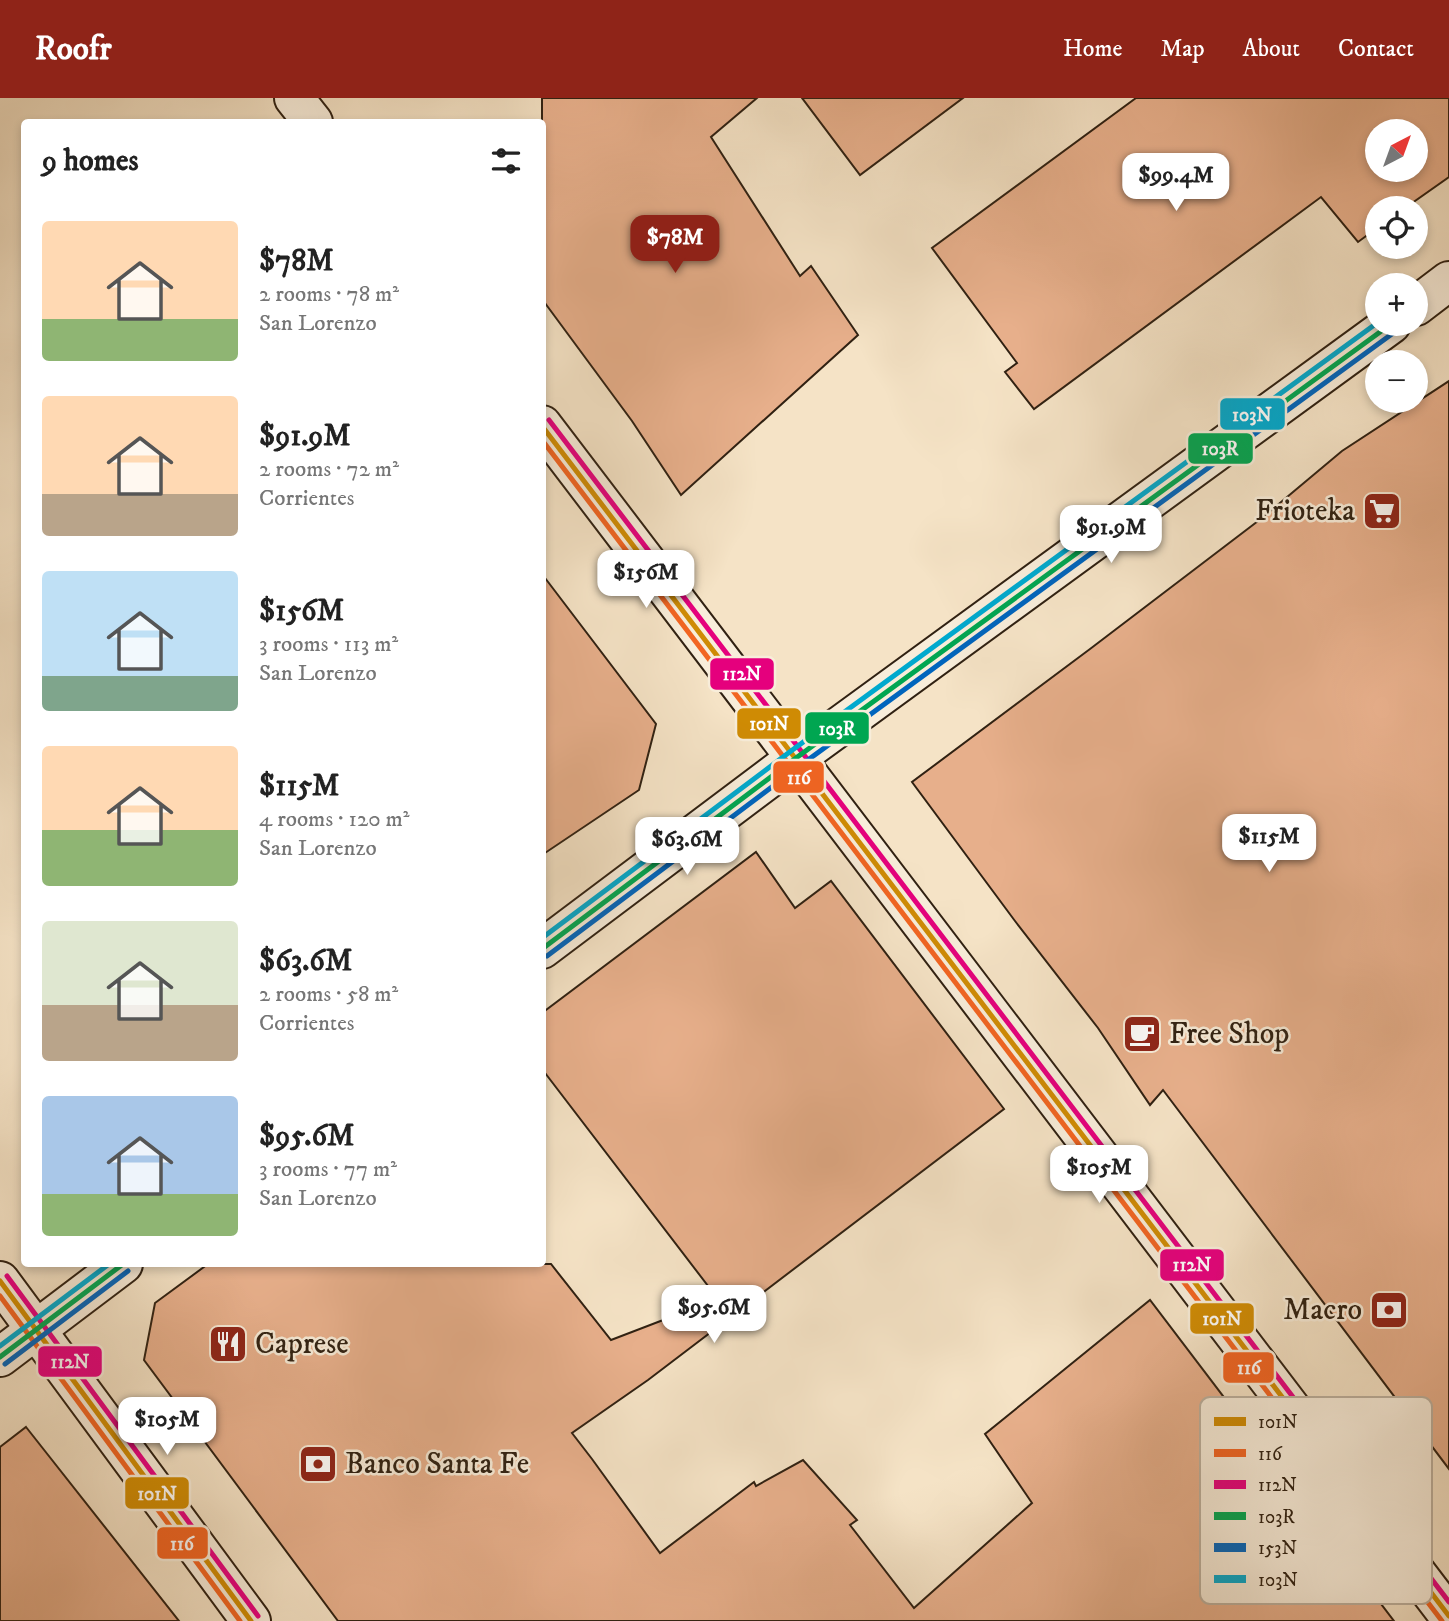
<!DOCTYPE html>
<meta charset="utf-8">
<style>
:root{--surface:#fff;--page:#f2f2f2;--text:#222;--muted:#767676;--accent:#8f2418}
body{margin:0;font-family:"IM FELL DW Pica",serif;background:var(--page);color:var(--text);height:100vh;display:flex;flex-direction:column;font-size:26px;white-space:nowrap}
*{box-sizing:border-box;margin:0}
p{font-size:23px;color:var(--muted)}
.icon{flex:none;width:38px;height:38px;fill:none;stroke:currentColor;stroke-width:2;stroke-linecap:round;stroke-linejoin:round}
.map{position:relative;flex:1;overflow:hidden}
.details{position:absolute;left:21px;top:21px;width:525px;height:1148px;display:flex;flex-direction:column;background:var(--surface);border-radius:7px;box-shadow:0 4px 10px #0003}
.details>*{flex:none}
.needle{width:46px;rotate:41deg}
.fabs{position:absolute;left:1365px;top:21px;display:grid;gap:14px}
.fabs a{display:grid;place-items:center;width:63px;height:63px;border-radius:50%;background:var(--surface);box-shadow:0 4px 10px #0003;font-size:35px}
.price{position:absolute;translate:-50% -60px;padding:0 16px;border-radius:14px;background:#fff;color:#222;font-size:23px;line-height:46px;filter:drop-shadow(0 2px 4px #0008)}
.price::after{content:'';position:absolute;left:50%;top:42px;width:21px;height:16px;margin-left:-10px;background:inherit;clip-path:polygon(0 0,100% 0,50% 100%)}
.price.current{background:var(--accent);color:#fff}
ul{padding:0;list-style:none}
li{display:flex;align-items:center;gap:21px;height:175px;padding:0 21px}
li span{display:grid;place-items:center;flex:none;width:196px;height:140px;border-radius:7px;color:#555}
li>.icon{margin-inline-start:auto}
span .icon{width:84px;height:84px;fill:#fffc;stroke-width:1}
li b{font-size:30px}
h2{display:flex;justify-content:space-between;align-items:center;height:84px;padding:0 21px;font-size:30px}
header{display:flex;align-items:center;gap:42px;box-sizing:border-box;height:98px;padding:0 35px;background:var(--accent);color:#fff}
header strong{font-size:33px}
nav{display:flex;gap:38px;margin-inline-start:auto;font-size:24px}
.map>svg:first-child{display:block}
.building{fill:#e7af8b;stroke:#302112;stroke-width:2;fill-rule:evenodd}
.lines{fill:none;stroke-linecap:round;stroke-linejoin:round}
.secondary-casing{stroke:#302112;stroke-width:42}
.secondary{stroke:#f8edda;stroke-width:38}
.bus-1-casing{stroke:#f8edda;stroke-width:10}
.bus-2-casing{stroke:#f8edda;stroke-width:10}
.bus-3-casing{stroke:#f8edda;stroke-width:10}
.bus-4-casing{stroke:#f8edda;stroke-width:10}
.bus-5-casing{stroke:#f8edda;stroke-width:10}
.bus-6-casing{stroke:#f8edda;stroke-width:10}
.bus-1{stroke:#cf8b04;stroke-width:5}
.bus-2{stroke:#f26522;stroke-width:5}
.bus-3{stroke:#e5007d;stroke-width:5}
.bus-4{stroke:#00a651;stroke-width:5}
.bus-5{stroke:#0065bd;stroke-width:5}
.bus-6{stroke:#00a9ce;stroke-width:5}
.labels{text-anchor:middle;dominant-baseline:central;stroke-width:5;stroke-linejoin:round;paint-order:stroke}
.poi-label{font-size:30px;fill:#302112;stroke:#f8edda;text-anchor:start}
.key{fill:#f8edda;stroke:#bcb09e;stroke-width:2}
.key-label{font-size:19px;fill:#302112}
.line-badge{stroke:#f8edda;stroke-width:2.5}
.badge-label{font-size:19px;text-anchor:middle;font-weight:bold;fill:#fff}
</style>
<header>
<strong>Roofr</strong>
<nav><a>Home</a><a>Map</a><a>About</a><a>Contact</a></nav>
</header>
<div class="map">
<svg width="1449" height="1523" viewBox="0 0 1449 1523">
<rect width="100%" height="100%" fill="#f5e3c6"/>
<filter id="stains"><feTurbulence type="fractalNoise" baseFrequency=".00286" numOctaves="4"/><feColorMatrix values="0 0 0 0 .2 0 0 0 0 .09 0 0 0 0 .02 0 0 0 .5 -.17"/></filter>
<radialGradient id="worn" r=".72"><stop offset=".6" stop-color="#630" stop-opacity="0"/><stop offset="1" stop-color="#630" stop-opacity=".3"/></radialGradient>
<g class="building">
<path d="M542 0H757L711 39 800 178 811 168 858 237 681 397 632 323 542 201Z"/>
<path d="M802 0H963L860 77Z"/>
<path d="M1136 0H1449V79L1405 110H1377V130L1358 144 1321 99 1034 311 1005 274 1017 265 932 150ZM1377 33H1416V72H1377Z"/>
<path d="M1449 283V1371L1163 992 1150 1007 1098 930 1015 823 912 684 1090 551 1262 420 1342 353Z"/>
<path d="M542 476 656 626 639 692 542 757Z"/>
<path d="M756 754 795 810 831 783 1004 1011 648 1282 572 1335 592 1361 660 1455 754 1384 756 1388 803 1362 857 1422 850 1427 914 1510 1032 1405 985 1336 1150 1202 1394 1523H338L144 1262 155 1205 208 1166H551L611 1242 718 1201 542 971V915Z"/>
<path d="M26 1329 179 1523H0V1349Z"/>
</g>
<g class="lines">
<defs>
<g id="secondary">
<path d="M294 0 313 24"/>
<path d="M1416 208 1449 183"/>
<path d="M542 327 1449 1518"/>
<path d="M542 851 796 660 1391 226"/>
<path d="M0 1183 251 1523"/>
<path d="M0 1259 123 1166"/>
</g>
</defs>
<use href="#secondary" class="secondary-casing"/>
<use href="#secondary" class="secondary"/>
<defs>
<g id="bus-1">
<path d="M542 328 1449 1518"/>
<path d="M0 1183 251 1523"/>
</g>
<g id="bus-2">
<path d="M542 342 1442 1523"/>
<path d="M0 1198 240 1523"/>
</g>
<g id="bus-3">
<path d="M549 322 1449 1504"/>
<path d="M7 1178 258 1518"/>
</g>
<g id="bus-4">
<path d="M542 851 796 660 1391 226"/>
<path d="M0 1259 123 1166"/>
</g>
<g id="bus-5">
<path d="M547 858 801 667 1396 233"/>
<path d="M5 1266 128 1173"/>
</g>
<g id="bus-6">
<path d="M542 840 791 653 1377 225"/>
<path d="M0 1248 109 1166"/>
</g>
</defs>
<use href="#bus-1" class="bus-1-casing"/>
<use href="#bus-2" class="bus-2-casing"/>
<use href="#bus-3" class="bus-3-casing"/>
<use href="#bus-4" class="bus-4-casing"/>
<use href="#bus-5" class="bus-5-casing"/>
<use href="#bus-6" class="bus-6-casing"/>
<use href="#bus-1" class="bus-1"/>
<use href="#bus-2" class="bus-2"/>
<use href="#bus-3" class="bus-3"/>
<use href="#bus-4" class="bus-4"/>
<use href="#bus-5" class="bus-5"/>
<use href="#bus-6" class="bus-6"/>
</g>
<defs>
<symbol id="supermarket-square" viewBox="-11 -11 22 22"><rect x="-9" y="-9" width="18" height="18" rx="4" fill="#8f2418" stroke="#f8edda"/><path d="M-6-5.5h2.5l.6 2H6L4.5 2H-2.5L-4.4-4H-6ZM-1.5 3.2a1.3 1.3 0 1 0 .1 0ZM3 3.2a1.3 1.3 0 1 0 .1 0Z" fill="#fff"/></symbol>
<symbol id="cafe-square" viewBox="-11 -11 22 22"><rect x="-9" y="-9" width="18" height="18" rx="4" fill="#8f2418" stroke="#f8edda"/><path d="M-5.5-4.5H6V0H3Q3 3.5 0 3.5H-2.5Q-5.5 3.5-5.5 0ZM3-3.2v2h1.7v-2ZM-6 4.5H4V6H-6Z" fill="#fff"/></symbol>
<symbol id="bank-square" viewBox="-11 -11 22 22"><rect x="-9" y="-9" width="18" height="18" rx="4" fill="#8f2418" stroke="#f8edda"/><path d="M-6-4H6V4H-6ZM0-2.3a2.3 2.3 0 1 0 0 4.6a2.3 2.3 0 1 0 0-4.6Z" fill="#fff"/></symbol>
<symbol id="restaurant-square" viewBox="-11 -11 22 22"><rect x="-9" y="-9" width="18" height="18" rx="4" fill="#8f2418" stroke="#f8edda"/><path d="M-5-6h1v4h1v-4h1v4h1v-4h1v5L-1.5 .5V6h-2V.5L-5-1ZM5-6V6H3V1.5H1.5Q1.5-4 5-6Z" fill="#fff"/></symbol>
</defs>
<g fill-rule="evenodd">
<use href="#supermarket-square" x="1360" y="391" width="44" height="44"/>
<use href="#cafe-square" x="1120" y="914" width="44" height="44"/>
<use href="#bank-square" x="1367" y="1190" width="44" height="44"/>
<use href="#restaurant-square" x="206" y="1224" width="44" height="44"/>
<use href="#bank-square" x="296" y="1344" width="44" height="44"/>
</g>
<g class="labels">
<g class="poi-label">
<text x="1355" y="413" text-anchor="end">Frioteka</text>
<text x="1169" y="936">Free Shop</text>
<text x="1362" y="1212" text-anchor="end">Macro</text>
<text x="255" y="1246">Caprese</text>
<text x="345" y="1366">Banco Santa Fe</text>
</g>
</g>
<rect x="1200" y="1299" width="232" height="207" rx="10" class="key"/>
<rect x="1214" y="1319" width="32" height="9" fill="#cf8b04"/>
<rect x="1214" y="1351" width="32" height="8" fill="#f26522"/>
<rect x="1214" y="1382" width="32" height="9" fill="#e5007d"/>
<rect x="1214" y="1414" width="32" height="8" fill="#00a651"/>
<rect x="1214" y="1445" width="32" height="9" fill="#0065bd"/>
<rect x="1214" y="1477" width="32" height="8" fill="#00a9ce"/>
<g class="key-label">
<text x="1258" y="1330">101N</text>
<text x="1258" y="1362">116</text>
<text x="1258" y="1393">112N</text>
<text x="1258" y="1425">103R</text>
<text x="1258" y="1456">153N</text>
<text x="1258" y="1488">103N</text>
</g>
<g class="line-badge">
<rect x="1219" y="299" width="67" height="34" rx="7" fill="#00a9ce"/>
<rect x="1187" y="334" width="67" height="33" rx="7" fill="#00a651"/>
<rect x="709" y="559" width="66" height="34" rx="7" fill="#e5007d"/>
<rect x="736" y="609" width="66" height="33" rx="7" fill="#cf8b04"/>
<rect x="804" y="613" width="66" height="34" rx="7" fill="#00a651"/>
<rect x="772" y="662" width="53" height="34" rx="7" fill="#f26522"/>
<rect x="1159" y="1150" width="66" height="34" rx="7" fill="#e5007d"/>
<rect x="1189" y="1204" width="66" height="33" rx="7" fill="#cf8b04"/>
<rect x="37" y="1247" width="66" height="33" rx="7" fill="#e5007d"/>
<rect x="1222" y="1253" width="53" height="33" rx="7" fill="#f26522"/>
<rect x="124" y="1378" width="66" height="34" rx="7" fill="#cf8b04"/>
<rect x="156" y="1428" width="53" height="34" rx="7" fill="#f26522"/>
</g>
<g class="badge-label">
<text x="1252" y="323">103N</text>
<text x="1220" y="357">103R</text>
<text x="742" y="582">112N</text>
<text x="769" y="632">101N</text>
<text x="837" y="637">103R</text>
<text x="799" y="686">116</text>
<text x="1192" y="1173">112N</text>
<text x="1222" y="1227">101N</text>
<text x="70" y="1270">112N</text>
<text x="1249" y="1276">116</text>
<text x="157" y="1402">101N</text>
<text x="182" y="1452">116</text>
</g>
<rect width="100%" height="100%" filter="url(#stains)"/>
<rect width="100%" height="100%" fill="url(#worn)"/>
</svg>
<div class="fabs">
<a><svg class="needle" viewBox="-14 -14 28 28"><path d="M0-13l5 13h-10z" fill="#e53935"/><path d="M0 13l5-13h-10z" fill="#767676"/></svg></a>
<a><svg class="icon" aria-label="locate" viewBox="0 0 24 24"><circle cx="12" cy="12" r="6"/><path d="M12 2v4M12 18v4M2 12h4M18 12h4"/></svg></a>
<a>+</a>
<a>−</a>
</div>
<b class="price" style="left:1176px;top:115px">$99.4M</b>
<b class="price current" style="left:675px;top:177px">$78M</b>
<b class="price" style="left:1111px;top:467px">$91.9M</b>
<b class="price" style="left:646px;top:512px">$156M</b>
<b class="price" style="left:1269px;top:776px">$115M</b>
<b class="price" style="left:687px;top:779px">$63.6M</b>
<b class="price" style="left:1099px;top:1107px">$105M</b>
<b class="price" style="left:714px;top:1247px">$95.6M</b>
<b class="price" style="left:167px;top:1359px">$105M</b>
<section class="details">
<h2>9 homes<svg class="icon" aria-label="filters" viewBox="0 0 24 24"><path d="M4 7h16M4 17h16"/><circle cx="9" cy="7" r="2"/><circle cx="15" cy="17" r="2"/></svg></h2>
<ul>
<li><span style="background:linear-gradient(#ffd9b3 70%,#8fb573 0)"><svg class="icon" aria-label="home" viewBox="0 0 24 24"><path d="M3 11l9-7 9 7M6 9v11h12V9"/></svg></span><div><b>$78M</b><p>2 rooms · 78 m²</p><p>San Lorenzo</p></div></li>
<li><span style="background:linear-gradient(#ffd9b3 70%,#b9a48a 0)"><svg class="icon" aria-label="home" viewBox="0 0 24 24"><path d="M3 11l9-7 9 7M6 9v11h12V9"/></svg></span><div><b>$91.9M</b><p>2 rooms · 72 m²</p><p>Corrientes</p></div></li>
<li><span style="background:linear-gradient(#bfe0f5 75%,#7fa58c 0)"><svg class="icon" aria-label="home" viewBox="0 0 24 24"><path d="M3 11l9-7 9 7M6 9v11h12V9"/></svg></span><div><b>$156M</b><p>3 rooms · 113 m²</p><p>San Lorenzo</p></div></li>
<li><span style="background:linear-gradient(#ffd9b3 60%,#8fb573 0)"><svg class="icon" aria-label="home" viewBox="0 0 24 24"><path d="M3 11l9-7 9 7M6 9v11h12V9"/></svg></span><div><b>$115M</b><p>4 rooms · 120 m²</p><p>San Lorenzo</p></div></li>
<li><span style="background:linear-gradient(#dfe7d0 60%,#b9a48a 0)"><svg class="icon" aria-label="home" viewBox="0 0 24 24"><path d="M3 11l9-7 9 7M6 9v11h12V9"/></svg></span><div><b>$63.6M</b><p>2 rooms · 58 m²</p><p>Corrientes</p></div></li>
<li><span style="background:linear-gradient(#a9c7e8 70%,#8fb573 0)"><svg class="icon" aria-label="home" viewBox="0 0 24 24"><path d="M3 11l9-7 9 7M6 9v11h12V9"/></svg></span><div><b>$95.6M</b><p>3 rooms · 77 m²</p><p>San Lorenzo</p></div></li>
</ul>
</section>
</div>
